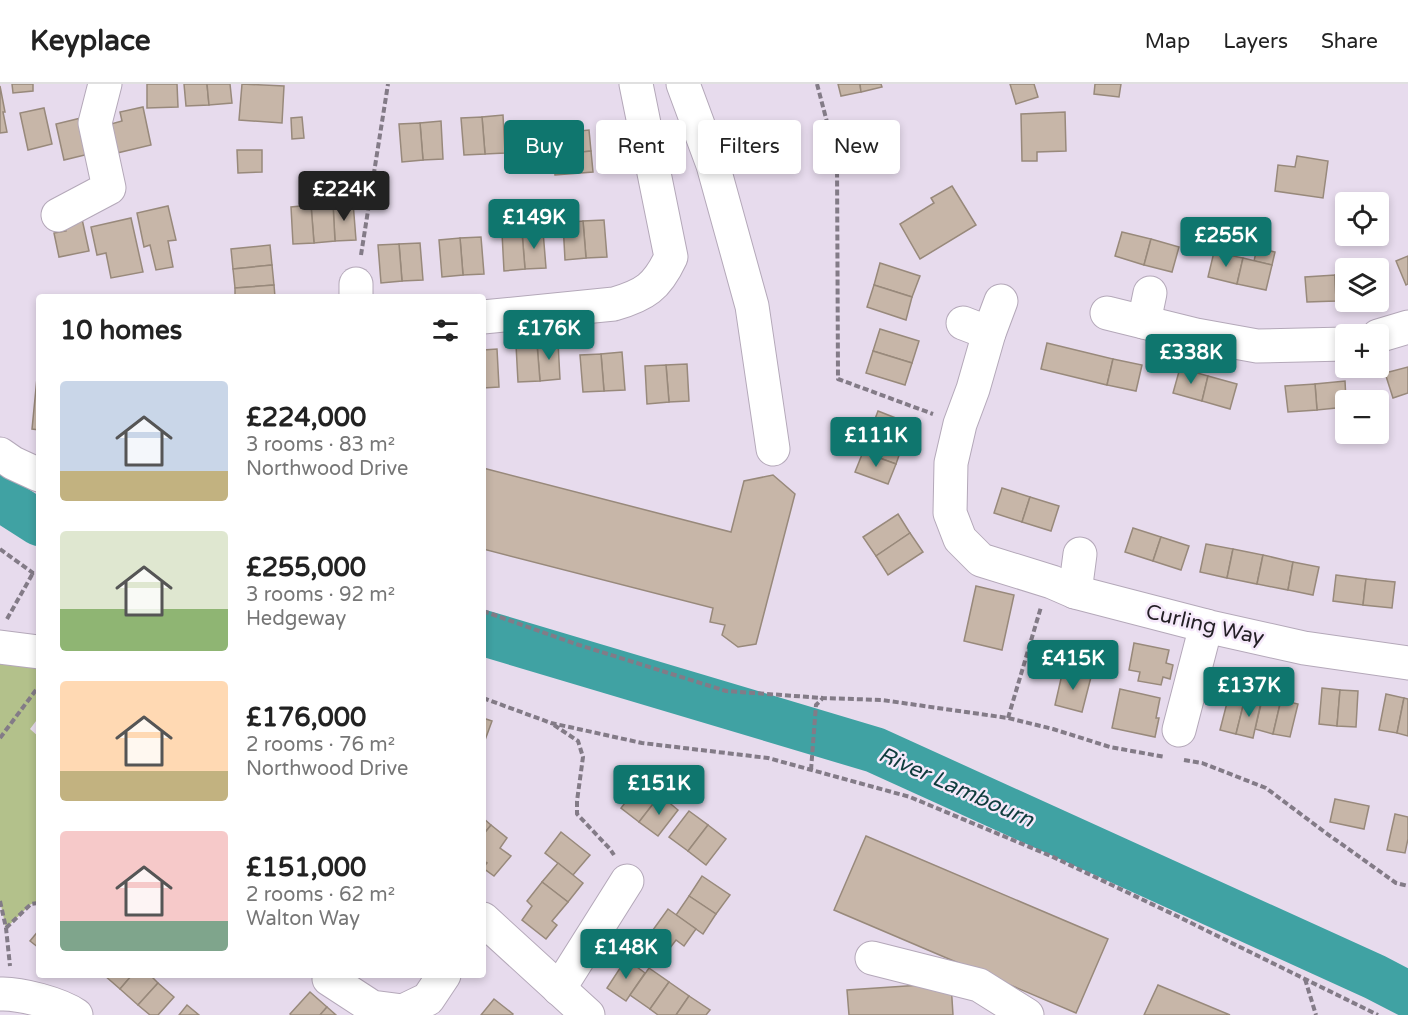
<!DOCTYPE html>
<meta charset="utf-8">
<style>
:root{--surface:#fff;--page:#f2f2f2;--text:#222;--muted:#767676;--line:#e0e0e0;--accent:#0f766e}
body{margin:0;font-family:"Varela Round",sans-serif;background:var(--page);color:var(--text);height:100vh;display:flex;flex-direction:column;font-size:22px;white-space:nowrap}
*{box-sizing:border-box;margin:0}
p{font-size:20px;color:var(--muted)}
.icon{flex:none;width:33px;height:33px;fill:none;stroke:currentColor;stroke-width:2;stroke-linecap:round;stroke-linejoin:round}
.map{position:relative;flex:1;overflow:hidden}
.panel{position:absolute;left:36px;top:210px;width:450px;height:684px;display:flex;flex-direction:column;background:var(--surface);border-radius:6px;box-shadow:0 3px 9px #0003}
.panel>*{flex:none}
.top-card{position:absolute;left:504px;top:36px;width:570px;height:54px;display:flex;gap:12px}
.controls{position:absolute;left:1335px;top:108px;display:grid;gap:12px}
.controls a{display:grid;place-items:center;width:54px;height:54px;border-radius:6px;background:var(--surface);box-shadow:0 3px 9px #0003;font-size:30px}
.price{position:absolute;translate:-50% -51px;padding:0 14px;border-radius:6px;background:var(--accent);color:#fff;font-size:20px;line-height:39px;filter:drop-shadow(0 2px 3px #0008)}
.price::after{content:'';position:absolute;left:50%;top:36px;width:18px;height:14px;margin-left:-9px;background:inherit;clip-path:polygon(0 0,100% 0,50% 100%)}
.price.current{background:#222;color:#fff}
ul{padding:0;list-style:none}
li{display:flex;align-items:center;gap:18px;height:150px;padding:0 24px}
li span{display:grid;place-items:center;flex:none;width:168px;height:120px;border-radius:6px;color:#555}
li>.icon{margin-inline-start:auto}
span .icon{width:72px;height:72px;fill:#fffc;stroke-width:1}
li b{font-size:26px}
h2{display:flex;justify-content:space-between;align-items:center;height:72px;padding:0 24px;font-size:26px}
.tag{padding:0 21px;border-radius:6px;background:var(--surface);box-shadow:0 3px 9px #0003;font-size:21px;line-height:54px}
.tag.current{background:var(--accent);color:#fff}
header{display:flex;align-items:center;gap:36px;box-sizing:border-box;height:84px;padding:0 30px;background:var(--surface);border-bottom:2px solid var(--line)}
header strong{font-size:28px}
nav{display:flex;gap:33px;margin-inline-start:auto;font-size:21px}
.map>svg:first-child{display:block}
.grass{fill:#b3c18b}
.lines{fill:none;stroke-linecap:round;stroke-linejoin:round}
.river{stroke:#40a2a3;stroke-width:46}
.building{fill:#c7b6a8;stroke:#98897b;stroke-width:1.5}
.minor-casing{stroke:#b4a8b9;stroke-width:35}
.path{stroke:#837b87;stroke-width:4;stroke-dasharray:6 3;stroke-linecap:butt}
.minor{stroke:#fff;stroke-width:33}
.labels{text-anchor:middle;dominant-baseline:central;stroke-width:5;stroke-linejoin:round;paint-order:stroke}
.street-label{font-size:21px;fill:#231f25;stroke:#f5e8fa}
.water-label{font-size:22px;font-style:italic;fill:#0f3c3d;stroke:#f5e8fa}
</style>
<header>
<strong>Keyplace</strong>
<nav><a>Map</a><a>Layers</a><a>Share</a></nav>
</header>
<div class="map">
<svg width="1408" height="931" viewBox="0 0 1408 931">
<rect width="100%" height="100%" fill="#e7dbed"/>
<path class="grass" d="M0 572 39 574V633L30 645 39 653V819L31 820 6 844 0 817Z"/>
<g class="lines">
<g class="river">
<path d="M0 414 39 439"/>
<path d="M483 549 875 666 1375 893 1408 910"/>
</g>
</g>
<g class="building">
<path d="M12 0H33V7L13 9Z"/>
<path d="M147 0H177L178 23 147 24Z"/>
<path d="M184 0H207L209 21 186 22Z"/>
<path d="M207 0H230L232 19 209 21Z"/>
<path d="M242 0 284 2 282 39 239 36Z"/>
<path d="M838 0H860L861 8 841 12Z"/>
<path d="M860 0H881L882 3 861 8Z"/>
<path d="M1010 0H1034L1038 13 1016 20Z"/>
<path d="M1095 0H1121L1119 13 1094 10Z"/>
<path d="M0 2 5 28H3L7 48 0 49Z"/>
<path d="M143 23 151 61 117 69 111 40 122 37 120 28Z"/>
<path d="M44 24 52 60 28 66 20 29Z"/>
<path d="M1065 28 1066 67 1037 68V77H1022L1021 30Z"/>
<path d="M503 31 505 69 485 70 482 33Z"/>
<path d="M302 33 304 54 292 55 291 34Z"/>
<path d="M482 33 485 70 464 71 461 34Z"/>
<path d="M81 34 89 70 64 76 56 40Z"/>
<path d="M441 37 443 75 423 76 420 39Z"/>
<path d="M420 39 423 76 402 78 399 40Z"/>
<path d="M589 46 591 67 553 71 551 50Z"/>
<path d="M237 66H262V88L238 89Z"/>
<path d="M591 67 593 88 555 91 553 71Z"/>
<path d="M1297 72 1328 77 1323 114 1275 107 1278 81 1295 83Z"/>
<path d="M952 102 976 141 920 175 900 140 934 119 931 114Z"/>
<path d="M353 118 356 156 335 157 333 120Z"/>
<path d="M333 120 335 157 314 159 311 121Z"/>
<path d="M311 121 314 159 293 160 291 123Z"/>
<path d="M168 122 176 156 168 157 173 183 156 186 150 161 144 163 137 129Z"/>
<path d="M131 134 143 188 111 194 106 169 97 171 91 143Z"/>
<path d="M82 135 89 167 59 173 54 149 66 147 64 139Z"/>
<path d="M604 136 607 173 586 174 583 137Z"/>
<path d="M583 137 586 174 565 176 563 139Z"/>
<path d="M543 147 546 184 525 185 522 148Z"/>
<path d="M522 148 525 185 504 187 502 149Z"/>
<path d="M1122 148 1151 155 1144 181 1115 172Z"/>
<path d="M481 153 484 190 463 191 460 154Z"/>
<path d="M460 154 463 191 442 193 439 156Z"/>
<path d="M1151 155 1179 163 1172 188 1144 181Z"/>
<path d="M420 159 423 196 402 197 399 160Z"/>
<path d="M399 160 402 197 381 199 378 161Z"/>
<path d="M270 161 272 181 233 185 231 165Z"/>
<path d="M1257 164 1275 168 1272 181 1254 177Z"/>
<path d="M1214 168 1243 174 1237 200 1208 193Z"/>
<path d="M1408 172V200L1406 201 1396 177Z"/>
<path d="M1243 174 1272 181 1266 206 1237 200Z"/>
<path d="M880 179 920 192 912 213 874 201Z"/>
<path d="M272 181 274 201 235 204 233 185Z"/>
<path d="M1335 191 1336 217 1307 218 1305 193Z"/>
<path d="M1335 191H1346V217H1336Z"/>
<path d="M274 201 275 213H235V204Z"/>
<path d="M874 201 912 213 906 236 867 223Z"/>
<path d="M880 245 919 257 912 279 873 267Z"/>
<path d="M558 258 560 295 540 297 537 260Z"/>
<path d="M1047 259 1113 275 1107 301 1041 285Z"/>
<path d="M537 260 540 297 518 298 516 261Z"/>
<path d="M497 265 499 303 483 304V266Z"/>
<path d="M873 267 912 279 905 301 866 289Z"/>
<path d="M622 268 625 306 604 307 601 270Z"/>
<path d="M601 270 604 307 583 308 580 271Z"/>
<path d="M1113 275 1142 281 1136 307 1107 301Z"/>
<path d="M687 280 689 317 669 318 666 281Z"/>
<path d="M666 281 669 318 647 320 645 282Z"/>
<path d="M1408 283V309L1393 314 1385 289Z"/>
<path d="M1180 284 1208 292 1202 317 1173 309Z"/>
<path d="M1208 292 1237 300 1230 325 1202 317Z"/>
<path d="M37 294H39V346L32 345Z"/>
<path d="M1345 297 1346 316V323L1317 326 1315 300Z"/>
<path d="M1315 300 1317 326 1288 328 1285 302Z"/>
<path d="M878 327 911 340 903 360 870 348Z"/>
<path d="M870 348 903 360 896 380 863 368Z"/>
<path d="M863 368 896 380 888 400 855 388Z"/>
<path d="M483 384 731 448 744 397 773 391 795 410 756 560 738 563 722 551 725 541 710 538 713 524 483 465Z"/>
<path d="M1002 404 1030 413 1022 438 994 429Z"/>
<path d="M1030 413 1059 422 1051 447 1022 438Z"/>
<path d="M898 430 910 449 876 472 863 453Z"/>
<path d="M1133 444 1161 453 1153 477 1125 468Z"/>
<path d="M910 449 923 468 888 491 876 472Z"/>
<path d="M1161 453 1189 462 1181 486 1153 477Z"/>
<path d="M1206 460 1233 465 1227 494 1200 488Z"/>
<path d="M1233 465 1263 471 1257 500 1227 494Z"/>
<path d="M1263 471 1293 478 1288 506 1257 500Z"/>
<path d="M1293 478 1319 483 1313 511 1288 506Z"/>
<path d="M1336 491 1366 495 1363 521 1333 517Z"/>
<path d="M1366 495 1395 498 1392 524 1363 521Z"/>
<path d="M976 502 1014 511 1002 566 964 557Z"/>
<path d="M1134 559 1169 566 1166 579 1173 581 1170 595 1163 593 1161 601 1138 597 1140 588 1129 586Z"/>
<path d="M1063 586 1091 593 1082 628 1055 621Z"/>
<path d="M1322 604 1340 606 1337 642 1319 640Z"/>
<path d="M1120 605 1160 614 1156 634H1159L1155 653 1112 644Z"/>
<path d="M1340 606 1358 607 1356 643 1337 642Z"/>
<path d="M1386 610 1404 614 1397 649 1379 646Z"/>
<path d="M1229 611 1245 614 1236 650 1220 646Z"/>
<path d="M1263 612 1281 616 1273 650 1255 645Z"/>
<path d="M1245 614 1261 618 1253 654 1236 650Z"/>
<path d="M1404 614 1408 615V652L1397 649Z"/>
<path d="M1281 616 1298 620 1290 653 1273 650Z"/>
<path d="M483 634 492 637 484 659 483 658Z"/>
<path d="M641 698 660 711 639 738 621 724Z"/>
<path d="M660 711 678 726 658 752 639 738Z"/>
<path d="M1335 715 1369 722 1364 745 1330 738Z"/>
<path d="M689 727 708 741 688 767 669 753Z"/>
<path d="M1395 730 1408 733V755L1405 769 1387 766Z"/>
<path d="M483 734 491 741 483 751Z"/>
<path d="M491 741 507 754 500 764 511 772 494 792 483 784 487 779 483 776V751Z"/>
<path d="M708 741 726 755 706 781 688 767Z"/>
<path d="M561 748 590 771 573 791 545 769Z"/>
<path d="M866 752 1108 855 1076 929 834 826Z"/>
<path d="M558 779 583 799 568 818 542 798Z"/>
<path d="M702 792 730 811 716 830 689 812Z"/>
<path d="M542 798 568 818 552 837 557 841 546 855 522 836 532 822 527 817Z"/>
<path d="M689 812 716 830 703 850 676 831Z"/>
<path d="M668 825 696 845 684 862 676 856 670 864 650 850Z"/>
<path d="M39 846V864L30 857Z"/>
<path d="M626 875 645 889 626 917 607 904Z"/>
<path d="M649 884 669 898 650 925 630 911Z"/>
<path d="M104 891H132L120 905Z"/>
<path d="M132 891H150L158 899 138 921 120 905Z"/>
<path d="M669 898 689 912 676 931H658L650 925Z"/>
<path d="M158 899 174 913 158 931H150L138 921Z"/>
<path d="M951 899 953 931H849L847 906Z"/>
<path d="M1158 901 1230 931H1144Z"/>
<path d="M310 908 327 923 320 931H291L290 930Z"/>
<path d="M689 912 710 926 706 931H676Z"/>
<path d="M494 915 513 930 512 931H481Z"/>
<path d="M187 921 199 931H179Z"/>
<path d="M327 923 336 931H320Z"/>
</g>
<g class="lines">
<defs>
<g id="minor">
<path d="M683 0 713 81 752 222 773 365"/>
<path d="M58 131 109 104 95 39 105 0"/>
<path d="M356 200V213"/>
<path d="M1001 217 989 249 973 305 960 340 951 379 950 429 960 455 981 476 1052 498 1075 508 1210 543 1304 564 1408 579"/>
<path d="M1107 229 1196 251 1257 262 1346 260"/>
<path d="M483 233 614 220C645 211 657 203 671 173L636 0"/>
<path d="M1144 238 1150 209"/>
<path d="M963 239 989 249"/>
<path d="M1378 252 1408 243"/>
<path d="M0 370 13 379 39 391"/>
<path d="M1075 508 1080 470"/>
<path d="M0 563 39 568"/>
<path d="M1179 646 1206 542"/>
<path d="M483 835 588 931"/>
<path d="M872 874 979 901 1027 931"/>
<path d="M329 895 372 923 403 927 428 915 444 891"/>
<path d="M559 905 627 797"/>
<path d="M0 910C20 909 60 920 76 931"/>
</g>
</defs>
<use href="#minor" class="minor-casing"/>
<g class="path">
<path d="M817 0 837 76 838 295 933 330"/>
<path d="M361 171 388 0"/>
<path d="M0 465 33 489H39"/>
<path d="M483 527 579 561 726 607 823 614 882 616 1008 634 1053 645 1110 663 1165 673"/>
<path d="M7 535 33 489"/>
<path d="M483 614 551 639 642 659 768 674 910 713 1051 772 1181 834 1378 931"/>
<path d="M1008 634 1041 523"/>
<path d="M554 641 578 657 583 673 577 717V730L610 765 614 771"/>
<path d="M0 654 39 602"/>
<path d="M1184 676 1202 679 1266 704 1326 749 1396 799 1408 802"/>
<path d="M811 686 816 621 822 615"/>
<path d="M0 817 6 844 10 882"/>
<path d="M6 844 31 820 39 819"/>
<path d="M1305 895 1316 931"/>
</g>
<use href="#minor" class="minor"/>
</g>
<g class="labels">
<g class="street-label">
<text transform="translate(1205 541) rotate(13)">Curling Way</text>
</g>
<g class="water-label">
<text transform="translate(956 703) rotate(24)">River Lambourn</text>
</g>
</g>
</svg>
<div class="controls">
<a><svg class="icon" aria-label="locate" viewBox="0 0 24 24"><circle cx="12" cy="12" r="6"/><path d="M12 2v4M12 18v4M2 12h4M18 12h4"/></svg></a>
<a><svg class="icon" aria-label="layers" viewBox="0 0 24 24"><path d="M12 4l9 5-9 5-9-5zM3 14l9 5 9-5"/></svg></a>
<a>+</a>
<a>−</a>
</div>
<b class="price current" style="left:344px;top:138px">£224K</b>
<b class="price" style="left:534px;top:166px">£149K</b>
<b class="price" style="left:1226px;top:184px">£255K</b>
<b class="price" style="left:549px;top:277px">£176K</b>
<b class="price" style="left:1191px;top:301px">£338K</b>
<b class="price" style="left:876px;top:384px">£111K</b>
<b class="price" style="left:1073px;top:607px">£415K</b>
<b class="price" style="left:1249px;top:634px">£137K</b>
<b class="price" style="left:659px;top:732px">£151K</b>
<b class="price" style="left:626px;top:896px">£148K</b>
<div class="top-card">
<a class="tag current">Buy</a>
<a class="tag">Rent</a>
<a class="tag">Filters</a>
<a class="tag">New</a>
</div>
<section class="panel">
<h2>10 homes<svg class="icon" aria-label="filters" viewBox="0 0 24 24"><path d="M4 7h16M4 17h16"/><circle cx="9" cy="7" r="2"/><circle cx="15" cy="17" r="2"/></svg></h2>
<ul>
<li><span style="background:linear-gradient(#c9d6e8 75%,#c2b280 0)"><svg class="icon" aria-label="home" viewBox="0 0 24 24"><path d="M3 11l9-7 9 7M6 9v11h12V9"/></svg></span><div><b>£224,000</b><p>3 rooms · 83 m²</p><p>Northwood Drive</p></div></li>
<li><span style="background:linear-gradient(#dfe7d0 65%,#8fb573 0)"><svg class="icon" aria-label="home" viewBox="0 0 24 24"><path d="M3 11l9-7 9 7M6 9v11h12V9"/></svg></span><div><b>£255,000</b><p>3 rooms · 92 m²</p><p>Hedgeway</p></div></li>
<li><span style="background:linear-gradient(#ffd9b3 75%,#c2b280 0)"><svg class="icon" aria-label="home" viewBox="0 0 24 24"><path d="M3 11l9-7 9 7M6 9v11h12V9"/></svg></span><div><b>£176,000</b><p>2 rooms · 76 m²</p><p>Northwood Drive</p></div></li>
<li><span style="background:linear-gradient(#f6c9c9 75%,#7fa58c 0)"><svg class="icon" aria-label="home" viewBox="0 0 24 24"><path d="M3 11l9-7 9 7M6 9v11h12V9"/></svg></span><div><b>£151,000</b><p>2 rooms · 62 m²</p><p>Walton Way</p></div></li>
</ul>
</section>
</div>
